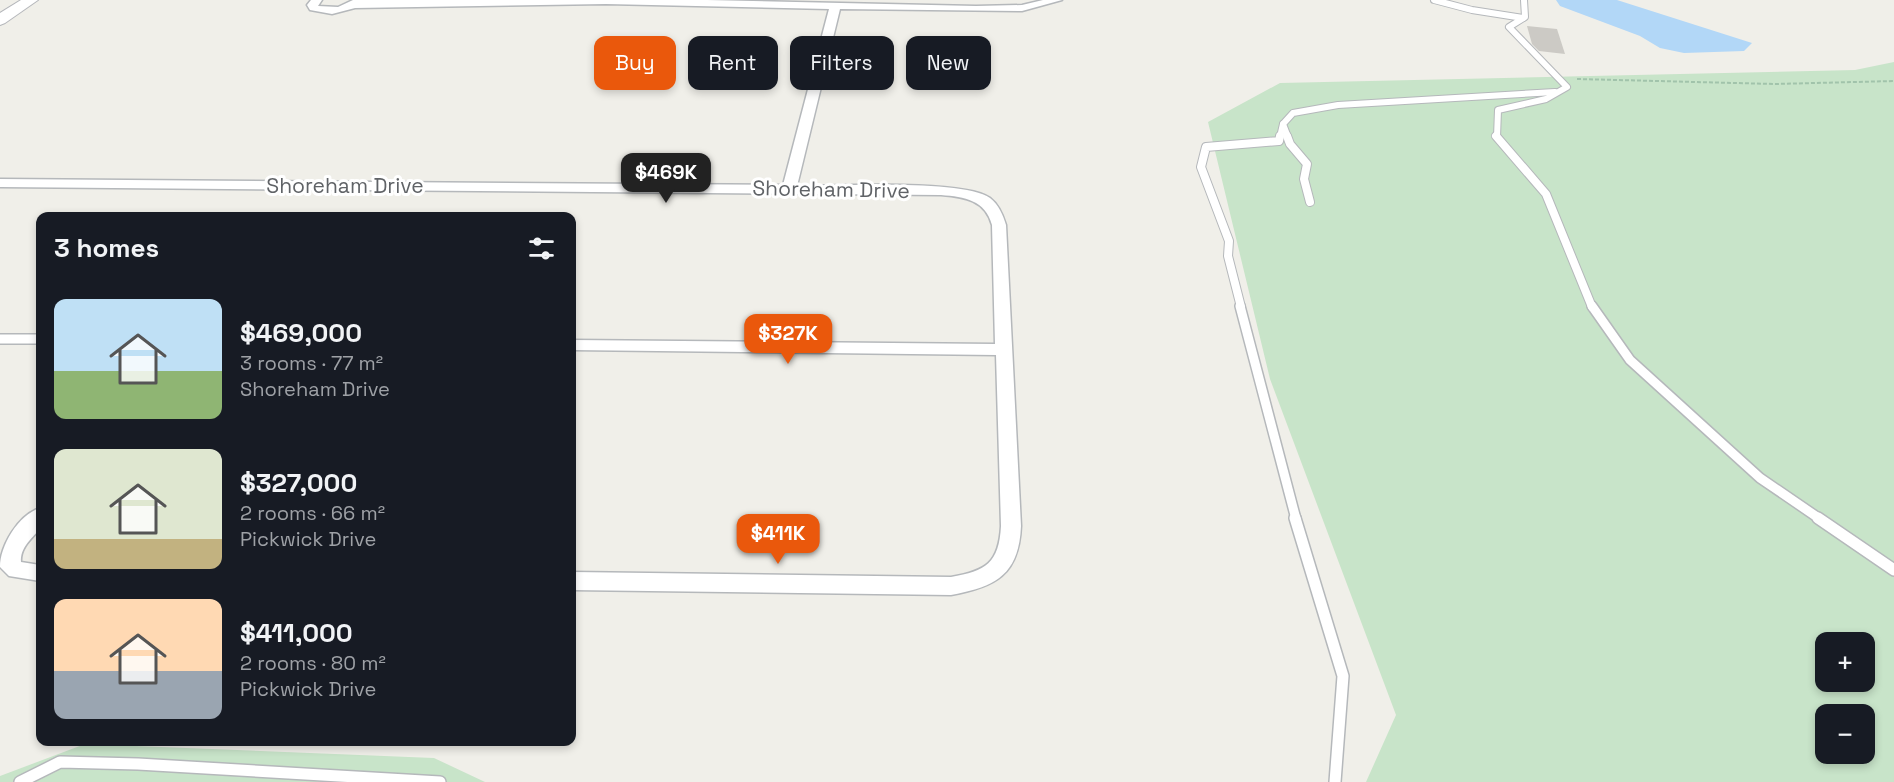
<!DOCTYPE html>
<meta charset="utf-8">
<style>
:root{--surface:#171b24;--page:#20242c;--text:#f1f3f6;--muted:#9ea1a6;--accent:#ea580c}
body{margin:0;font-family:"Space Grotesk",sans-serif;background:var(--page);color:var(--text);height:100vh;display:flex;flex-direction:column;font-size:22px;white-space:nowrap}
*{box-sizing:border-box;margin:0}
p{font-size:20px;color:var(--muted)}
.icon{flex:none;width:33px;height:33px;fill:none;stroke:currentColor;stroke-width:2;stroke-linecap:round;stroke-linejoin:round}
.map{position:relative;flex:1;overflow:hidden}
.panel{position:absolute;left:36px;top:212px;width:540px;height:534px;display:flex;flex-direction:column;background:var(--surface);border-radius:12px;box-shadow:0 3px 9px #0003}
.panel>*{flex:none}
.hud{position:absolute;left:594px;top:36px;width:570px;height:54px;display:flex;gap:12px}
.tools{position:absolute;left:1815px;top:632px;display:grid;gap:12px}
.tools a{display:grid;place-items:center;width:60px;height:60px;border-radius:12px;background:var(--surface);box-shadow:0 3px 9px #0003;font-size:30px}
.price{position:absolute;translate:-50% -51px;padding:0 14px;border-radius:12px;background:var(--accent);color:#fff;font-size:20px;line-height:39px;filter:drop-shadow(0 2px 3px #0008)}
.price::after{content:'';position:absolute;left:50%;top:36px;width:18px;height:14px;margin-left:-9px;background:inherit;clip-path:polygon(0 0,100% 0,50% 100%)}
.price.on{background:#222;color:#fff}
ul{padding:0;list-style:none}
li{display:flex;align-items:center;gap:18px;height:150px;padding:0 18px}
li span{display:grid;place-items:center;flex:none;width:168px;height:120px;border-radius:12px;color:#555}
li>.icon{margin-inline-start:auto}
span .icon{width:72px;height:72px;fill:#fffc;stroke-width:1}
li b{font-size:26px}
h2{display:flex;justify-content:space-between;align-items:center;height:72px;padding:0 18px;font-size:26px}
.tag{padding:0 21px;border-radius:12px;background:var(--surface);box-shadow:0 3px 9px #0003;font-size:21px;line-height:54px}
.tag.on{background:var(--accent);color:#fff}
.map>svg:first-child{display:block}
.green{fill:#c8e4c9;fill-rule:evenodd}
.water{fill:#b2d7f7}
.building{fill:#cccac5}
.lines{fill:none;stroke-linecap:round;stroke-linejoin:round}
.lane-far3-casing{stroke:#b5b8bb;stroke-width:8}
.lane-far2-casing{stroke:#b5b8bb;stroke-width:10}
.lane-far1-casing{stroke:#b5b8bb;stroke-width:12}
.lane-casing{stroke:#b5b8bb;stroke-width:14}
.street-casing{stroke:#b5b8bb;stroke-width:3}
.secondary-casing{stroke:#b5b7bb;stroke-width:2}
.path{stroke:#a1c3ab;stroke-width:2;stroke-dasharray:4 2;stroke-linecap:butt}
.lane-far3{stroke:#fff;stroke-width:6}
.lane-far2{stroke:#fff;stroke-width:8}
.lane-far1{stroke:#fff;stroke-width:9}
.lane{stroke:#fff;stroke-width:11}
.street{fill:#fff;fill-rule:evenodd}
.secondary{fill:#fff;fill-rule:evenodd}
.labels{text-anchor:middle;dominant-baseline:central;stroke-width:6;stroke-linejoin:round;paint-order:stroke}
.street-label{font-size:21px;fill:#606367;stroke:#fff}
</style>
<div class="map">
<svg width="1894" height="782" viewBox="0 0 1894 782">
<rect width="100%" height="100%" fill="#f0efe9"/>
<g class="green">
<path d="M1894 62V782H1366L1396 715 1270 379 1208 122 1280 83 1855 70ZM1826 642H1864V681H1826ZM1826 714H1864V753H1826Z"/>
<path d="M85 744 434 758 485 782H0V776Z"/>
</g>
<path class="water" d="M1556 0H1617L1752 43 1744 51 1684 53 1660 48 1640 36 1560 6Z"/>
<path class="building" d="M1527 26 1557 29 1565 54 1539 51 1532 44Z"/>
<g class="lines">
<defs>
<g id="lane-far3">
<path d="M1434 0 1472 10 1523 18"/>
<path d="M1280 137 1283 124"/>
<path d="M1288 137 1283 124 1293 113 1338 105 1555 92"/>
<path d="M1497 137 1498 110 1546 99 1567 87 1509 27 1525 17 1524 0"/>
</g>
<g id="lane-far2">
<path d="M1287 136 1290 144 1307 164 1304 179 1310 202"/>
<path d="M1496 136 1546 194 1592 307"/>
<path d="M1241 307 1228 256 1229 241 1201 167 1206 147 1279 141 1280 136"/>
</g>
<g id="lane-far1">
<path d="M1240 306 1296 519"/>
<path d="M1592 306 1630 360 1760 478 1820 519"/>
<path d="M0 339H40"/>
</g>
<g id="lane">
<path d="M1295 518 1343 676 1335 782"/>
<path d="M1818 518 1894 570"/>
<path d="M20 782 60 762 138 764 440 782"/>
</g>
<g id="street">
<path d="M311 0H322L318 6 338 7 353 0H707L976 6 1022 5 1043 0H1062L1022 11 840 9 797 186C835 186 964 179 990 198 999 205 1003 215 1006 225L1021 526C1019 575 995 587 951 595L572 590V572L951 577C986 571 999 563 1001 526L996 355 572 350V340L995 344 992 225C985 200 965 197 941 195L0 187V179L783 185 829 9 606 4 355 8 332 14 310 10 307 5Z"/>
<path d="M40 508V529C31 539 20 548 21 562L40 565V581L9 576 0 567C0 546 18 515 40 508Z"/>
</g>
<path id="secondary" d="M21 0H38L5 23 0 25V13Z"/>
</defs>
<use href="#lane-far3" class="lane-far3-casing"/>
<use href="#lane-far2" class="lane-far2-casing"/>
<use href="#lane-far1" class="lane-far1-casing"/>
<use href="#lane" class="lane-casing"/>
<use href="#street" class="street-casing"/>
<use href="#secondary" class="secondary-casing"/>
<path class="path" d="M1577 79 1775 84 1894 81"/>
<use href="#lane-far3" class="lane-far3"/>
<use href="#lane-far2" class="lane-far2"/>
<use href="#lane-far1" class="lane-far1"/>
<use href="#lane" class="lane"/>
<use href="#street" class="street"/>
<use href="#secondary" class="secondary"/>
</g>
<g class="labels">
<g class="street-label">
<text x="345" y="185">Shoreham Drive</text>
<text transform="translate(831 189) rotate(1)">Shoreham Drive</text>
</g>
</g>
</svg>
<div class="tools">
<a>+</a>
<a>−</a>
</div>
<b class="price on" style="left:666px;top:204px">$469K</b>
<b class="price" style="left:788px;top:365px">$327K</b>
<b class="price" style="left:778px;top:565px">$411K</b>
<div class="hud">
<a class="tag on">Buy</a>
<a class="tag">Rent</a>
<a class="tag">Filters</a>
<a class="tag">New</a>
</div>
<section class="panel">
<h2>3 homes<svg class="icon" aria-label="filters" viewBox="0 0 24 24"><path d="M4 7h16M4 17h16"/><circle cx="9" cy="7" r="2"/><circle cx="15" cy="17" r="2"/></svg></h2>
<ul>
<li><span style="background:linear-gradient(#bfe0f5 60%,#8fb573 0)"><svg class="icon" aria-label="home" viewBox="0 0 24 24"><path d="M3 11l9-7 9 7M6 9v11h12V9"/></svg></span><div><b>$469,000</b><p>3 rooms · 77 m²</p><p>Shoreham Drive</p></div></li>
<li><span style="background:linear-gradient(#dfe7d0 75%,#c2b280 0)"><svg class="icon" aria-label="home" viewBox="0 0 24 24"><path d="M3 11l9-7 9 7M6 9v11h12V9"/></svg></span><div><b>$327,000</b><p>2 rooms · 66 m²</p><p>Pickwick Drive</p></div></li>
<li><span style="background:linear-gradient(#ffd9b3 60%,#9aa5b1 0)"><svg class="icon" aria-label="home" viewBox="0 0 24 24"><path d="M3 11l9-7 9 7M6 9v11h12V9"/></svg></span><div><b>$411,000</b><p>2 rooms · 80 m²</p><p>Pickwick Drive</p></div></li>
</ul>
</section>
</div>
